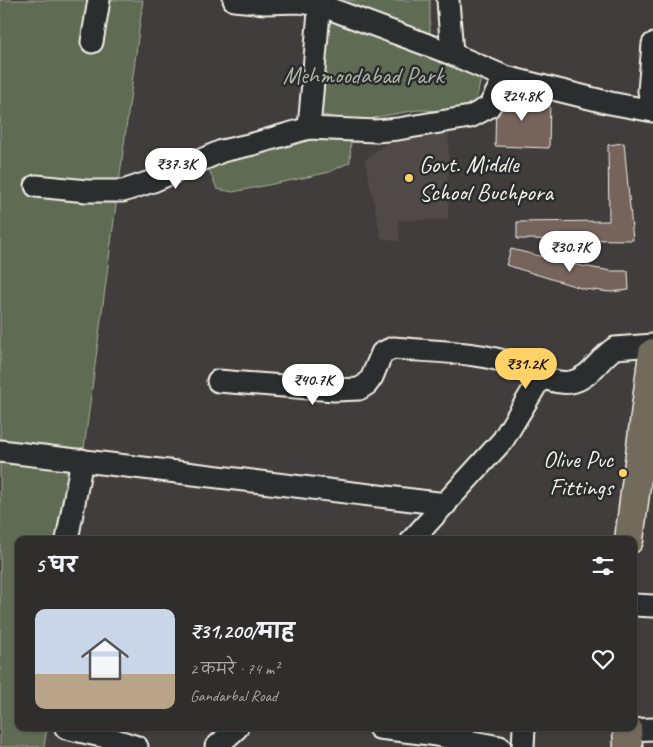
<!DOCTYPE html>
<html lang="hi">
<meta charset="utf-8">
<style>
:root{--surface:#302e2d;--page:#383635;--text:#f1f3f6;--muted:#a8a8aa;--line:#4b4a49;--accent:#ffd166}
body{margin:0;font-family:Caveat,"Playpen Sans Deva",sans-serif;background:var(--page);color:var(--text);height:100vh;display:flex;flex-direction:column;font-size:19px;white-space:nowrap}
*{box-sizing:border-box;margin:0}
p{font-size:16px;color:var(--muted)}
.icon{flex:none;width:28px;height:28px;fill:none;stroke:currentColor;stroke-width:2;stroke-linecap:round;stroke-linejoin:round}
.map{position:relative;flex:1;overflow:hidden}
.details{position:absolute;left:15px;top:536px;width:622px;height:195px;display:flex;flex-direction:column;background:var(--surface);border-radius:10px;box-shadow:0 1px 4px #0004,0 0 0 1px var(--line)}
.details>*{flex:none}
.price{position:absolute;translate:-50% -42px;padding:0 11px;border-radius:18px;background:#fff;color:#222;font-size:16px;line-height:32px;filter:drop-shadow(0 1px 2px #0008)}
.price::after{content:'';position:absolute;left:50%;top:30px;width:15px;height:11px;margin-left:-8px;background:inherit;clip-path:polygon(0 0,100% 0,50% 100%)}
.price.on{background:var(--accent);color:#111}
ul{padding:0;list-style:none}
li{display:flex;align-items:center;gap:15px;height:125px;padding:0 20px}
li span{display:grid;place-items:center;flex:none;width:140px;height:100px;border-radius:10px;color:#555}
li>.icon{margin-inline-start:auto}
span .icon{width:60px;height:60px;fill:#fffc;stroke-width:1}
li b{font-size:21px}
h2{display:flex;justify-content:space-between;align-items:center;height:60px;padding:0 20px;font-size:21px}
.map>svg:first-child{display:block}
.built{fill:#504846}
.green{fill:#5f6c53;stroke:#aaae9e}
.building{fill:#74635c;stroke:#f4f1e8}
.lines{fill:none;stroke-linecap:round;stroke-linejoin:round}
.minor-casing{stroke:#f4f1e8;stroke-width:25}
.major-casing{stroke:#f4f1e8;stroke-width:31}
.minor{stroke:#2a2d2e;stroke-width:21}
.major{stroke:#726b5a;stroke-width:28}
.poi-dot{fill:#ffd166;stroke:#2a2d2e;stroke-width:2}
.labels{text-anchor:middle;dominant-baseline:central;stroke-width:5;stroke-linejoin:round;paint-order:stroke}
.park-label{font-size:24px;fill:#b1b5a5;stroke:#2a2d2e}
.poi-label{font-size:24px;fill:#f4f1e8;stroke:#2a2d2e;text-anchor:start}
</style>
<div class="map">
<svg width="653" height="747" viewBox="0 0 653 747">
<rect width="100%" height="100%" fill="#403d3c"/>
<filter id="ink" filterUnits="userSpaceOnUse"><feTurbulence type="fractalNoise" baseFrequency=".02" numOctaves="2"/><feDisplacementMap in="SourceGraphic" scale="10" xChannelSelector="R" yChannelSelector="G"/><feConvolveMatrix kernelMatrix="1 2 1 2 8 2 1 2 1" color-interpolation-filters="sRGB"/></filter>
<g filter="url(#ink)">
<path class="built" d="M449 129 448 220H398L400 242 381 238 365 160 393 137Z"/>
<g class="green">
<path d="M0 0H143L72 540H19V728H47L44 747H0Z"/>
<path d="M330 0H430V39Z"/>
<path d="M325 14 482 73 477 97 471 106 448 111 418 110 382 116 360 122 343 120 316 113Z"/>
<path d="M305 133 351 135 350 162 330 172 303 178 233 192 217 189 206 162Z"/>
</g>
<g class="building">
<path d="M496 97 550 99 549 148 495 146Z"/>
<path d="M624 143 633 240 517 239V222L609 221 608 145Z"/>
<path d="M511 249 577 265 611 271H628L629 290 610 292 584 289 506 265Z"/>
</g>
<g class="lines">
<defs>
<g id="minor">
<path d="M234 0 265 3 299 2 320 5 452 54 505 77 610 103 653 111"/>
<path d="M448 0 452 54"/>
<path d="M92 42 99 0"/>
<path d="M653 44 649 91 653 105"/>
<path d="M309 128 320 0"/>
<path d="M36 186 87 191H123L153 181 222 151 253 144 309 128 376 131 398 129 470 117 489 107 505 77"/>
<path d="M218 381 334 390 359 389 367 384 372 377 382 353 393 348C434 352 478 351 517 365 535 372 550 385 571 382 591 378 599 358 615 348L653 345"/>
<path d="M0 451 446 504"/>
<path d="M67 540 82 460"/>
<path d="M412 540 503 440 541 377"/>
<path d="M634 605 653 606"/>
<path d="M66 728 106 737 137 747"/>
<path d="M379 728 430 734 500 747"/>
<path d="M627 730 653 729"/>
<path d="M216 747 237 728"/>
<path d="M523 747 524 728"/>
</g>
<g id="major">
<path d="M629 540 653 353"/>
<path d="M627 728 628 747"/>
</g>
</defs>
<use href="#minor" class="minor-casing"/>
<use href="#major" class="major-casing"/>
<use href="#minor" class="minor"/>
<use href="#major" class="major"/>
</g>
</g>
<g class="poi-dot">
<circle cx="409" cy="178" r="5"/>
<circle cx="623" cy="473" r="5"/>
</g>
<g class="labels">
<g class="park-label">
<text x="363" y="75">Mehmoodabad Park</text>
</g>
<g class="poi-label">
<text x="419" y="164">Govt. Middle<tspan x="419" dy="28">School Buchpora</tspan></text>
<text x="613" y="459" text-anchor="end">Olive Pvc<tspan x="613" dy="28">Fittings</tspan></text>
</g>
</g>
</svg>
<b class="price" style="left:522px;top:122px">₹24.8K</b>
<b class="price" style="left:176px;top:190px">₹37.3K</b>
<b class="price" style="left:570px;top:273px">₹30.7K</b>
<b class="price on" style="left:526px;top:390px">₹31.2K</b>
<b class="price" style="left:313px;top:406px">₹40.7K</b>
<section class="details">
<h2>5 घर<svg class="icon" aria-label="filters" viewBox="0 0 24 24"><path d="M4 7h16M4 17h16"/><circle cx="9" cy="7" r="2"/><circle cx="15" cy="17" r="2"/></svg></h2>
<ul>
<li><span style="background:linear-gradient(#c9d6e8 65%,#b9a48a 0)"><svg class="icon" aria-label="home" viewBox="0 0 24 24"><path d="M3 11l9-7 9 7M6 9v11h12V9"/></svg></span><div><b>₹31,200/माह</b><p>2 कमरे · 74 m²</p><p>Gandarbal Road</p></div><svg class="icon" aria-label="heart" viewBox="0 0 24 24"><path d="M12 20l-8-8c-3-5 5-10 8-4 3-6 11-1 8 4z"/></svg></li>
</ul>
</section>
</div>
